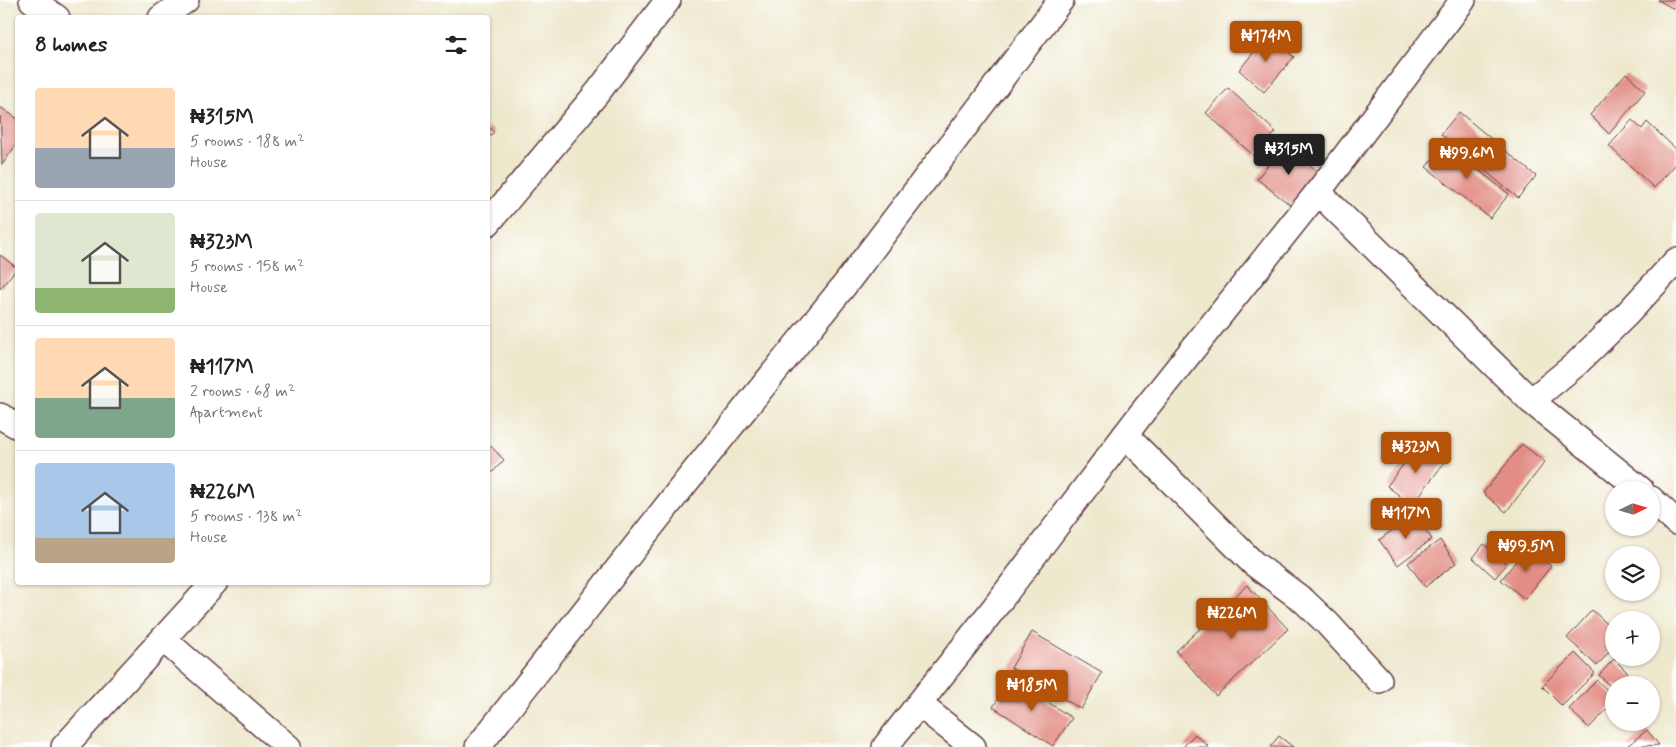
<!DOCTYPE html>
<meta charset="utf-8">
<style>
:root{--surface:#fff;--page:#f6f6f6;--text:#222;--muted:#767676;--line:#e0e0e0;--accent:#b45309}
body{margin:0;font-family:Mynerve,sans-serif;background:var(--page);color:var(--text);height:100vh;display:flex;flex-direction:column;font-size:19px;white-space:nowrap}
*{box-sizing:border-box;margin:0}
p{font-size:16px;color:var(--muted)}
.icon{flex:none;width:28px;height:28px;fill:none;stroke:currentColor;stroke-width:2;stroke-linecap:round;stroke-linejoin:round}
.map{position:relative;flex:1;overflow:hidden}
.details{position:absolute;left:15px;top:15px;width:475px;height:570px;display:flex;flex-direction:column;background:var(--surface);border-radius:5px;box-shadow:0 1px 4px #0004}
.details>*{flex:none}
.needle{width:32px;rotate:85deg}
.fabs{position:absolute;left:1605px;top:481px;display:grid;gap:10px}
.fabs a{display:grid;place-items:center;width:55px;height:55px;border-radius:50%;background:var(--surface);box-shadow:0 1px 4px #0004;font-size:25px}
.price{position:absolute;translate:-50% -42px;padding:0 11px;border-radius:5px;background:var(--accent);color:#fff;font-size:16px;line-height:32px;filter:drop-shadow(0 1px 2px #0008)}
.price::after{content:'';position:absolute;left:50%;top:30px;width:15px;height:11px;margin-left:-8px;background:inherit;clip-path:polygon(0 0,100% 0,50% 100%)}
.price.selected{background:#222;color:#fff}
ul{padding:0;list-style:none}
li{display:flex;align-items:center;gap:15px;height:125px;padding:0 20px}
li+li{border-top:1px solid var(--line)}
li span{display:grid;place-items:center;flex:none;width:140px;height:100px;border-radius:5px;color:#555}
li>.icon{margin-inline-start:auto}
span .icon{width:60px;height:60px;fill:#fffc;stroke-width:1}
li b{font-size:21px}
h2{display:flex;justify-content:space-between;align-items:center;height:60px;padding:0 20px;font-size:21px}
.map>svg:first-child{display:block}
.building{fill:#e28e85}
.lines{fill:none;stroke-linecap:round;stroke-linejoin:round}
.minor-casing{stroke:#633d43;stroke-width:28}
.minor{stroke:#fff;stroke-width:25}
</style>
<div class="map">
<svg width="1676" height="747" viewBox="0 0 1676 747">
<rect width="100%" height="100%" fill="#fff"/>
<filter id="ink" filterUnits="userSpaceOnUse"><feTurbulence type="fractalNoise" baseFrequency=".02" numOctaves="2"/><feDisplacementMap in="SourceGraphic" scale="10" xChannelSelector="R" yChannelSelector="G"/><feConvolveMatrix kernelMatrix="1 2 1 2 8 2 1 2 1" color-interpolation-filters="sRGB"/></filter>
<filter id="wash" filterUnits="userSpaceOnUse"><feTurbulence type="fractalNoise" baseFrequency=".0096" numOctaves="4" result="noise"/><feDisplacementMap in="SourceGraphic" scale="20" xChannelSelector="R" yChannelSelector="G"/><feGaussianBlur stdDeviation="1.12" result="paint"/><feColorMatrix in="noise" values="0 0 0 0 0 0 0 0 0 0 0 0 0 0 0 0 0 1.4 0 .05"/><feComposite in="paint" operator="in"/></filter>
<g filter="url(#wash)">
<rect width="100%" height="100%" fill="#eee8cd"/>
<g id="blocks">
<g class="building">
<path d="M1658 0H1676V6L1674 9Z"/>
<path d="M1268 35 1294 57 1264 92 1239 70Z"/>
<path d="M1626 73 1645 91 1609 134 1590 115Z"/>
<path d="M1228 88 1276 132 1254 156 1206 113Z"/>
<path d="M0 107 18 119V142L2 165Z"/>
<path d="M1459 112 1536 176 1518 198 1441 134Z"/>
<path d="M1632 120 1642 129 1647 122 1676 149V164L1654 188 1609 146Z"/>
<path d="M488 126 494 132 488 138Z"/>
<path d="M1445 143 1509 194 1490 218 1426 167Z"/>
<path d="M1283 145 1320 173 1294 208 1257 179Z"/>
<path d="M0 255 17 268 0 289Z"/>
<path d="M488 443 504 460 488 477Z"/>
<path d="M1419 444 1444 463 1412 505 1387 486Z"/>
<path d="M1522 444 1545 462 1506 512 1483 493Z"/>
<path d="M1414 514 1432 539 1398 565 1379 540Z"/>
<path d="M1440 540 1456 563 1425 587 1408 563Z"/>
<path d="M1484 544 1507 564 1495 578 1473 558Z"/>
<path d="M1527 547 1551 566 1525 599 1501 580Z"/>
<path d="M1247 585 1288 629 1216 696 1176 651Z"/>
<path d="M1592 610 1614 630V646L1597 666 1567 638Z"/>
<path d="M1032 632 1102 673 1081 709 1011 668Z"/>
<path d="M1575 653 1595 673 1562 706 1542 686Z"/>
<path d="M1614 659 1640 685H1614V690L1599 675Z"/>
<path d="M1011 678 1072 718 1053 746 993 707Z"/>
<path d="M1597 680 1614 697V702L1589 728 1569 709Z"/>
<path d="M1647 730 1659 745 1626 747Z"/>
<path d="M1195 734 1209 747H1183Z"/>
<path d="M1279 736 1293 747H1270Z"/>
</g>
</g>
</g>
<g filter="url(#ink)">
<use href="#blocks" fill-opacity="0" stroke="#633d43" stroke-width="1"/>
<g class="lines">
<defs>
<g id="minor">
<path d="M32 0 57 18"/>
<path d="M161 18 186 0"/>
<path d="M1318 192 1531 401 1641 490"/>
<path d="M488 223 598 92 668 0"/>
<path d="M1531 401 1576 364 1627 314 1676 261"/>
<path d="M0 416 18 426"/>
<path d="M1125 435 1253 563 1304 601 1327 623 1379 680"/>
<path d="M1651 499 1676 522"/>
<path d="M163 639 288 747"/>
<path d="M919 704 973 747"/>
<path d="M64 747 215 582"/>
<path d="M478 747 686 482 847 282 1061 0"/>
<path d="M885 747 995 607 1141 414 1318 192 1463 0"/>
</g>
</defs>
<use href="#minor" class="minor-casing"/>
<use href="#minor" class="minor"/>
</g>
</g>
</svg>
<div class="fabs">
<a><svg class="needle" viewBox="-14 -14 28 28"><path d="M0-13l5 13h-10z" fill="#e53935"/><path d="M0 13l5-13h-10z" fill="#767676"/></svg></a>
<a><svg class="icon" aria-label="layers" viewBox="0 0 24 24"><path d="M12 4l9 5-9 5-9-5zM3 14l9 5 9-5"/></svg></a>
<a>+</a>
<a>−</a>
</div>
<b class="price" style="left:1266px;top:63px">₦174M</b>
<b class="price selected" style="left:1289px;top:176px">₦315M</b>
<b class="price" style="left:1467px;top:180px">₦99.6M</b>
<b class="price" style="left:1416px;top:474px">₦323M</b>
<b class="price" style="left:1406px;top:540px">₦117M</b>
<b class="price" style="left:1526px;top:573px">₦99.5M</b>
<b class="price" style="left:1232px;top:640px">₦226M</b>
<b class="price" style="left:1032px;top:712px">₦185M</b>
<section class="details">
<h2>8 homes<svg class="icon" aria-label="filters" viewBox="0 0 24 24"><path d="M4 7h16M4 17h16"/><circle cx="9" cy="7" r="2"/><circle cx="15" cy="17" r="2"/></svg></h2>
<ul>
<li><span style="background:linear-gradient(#ffd9b3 60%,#9aa5b1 0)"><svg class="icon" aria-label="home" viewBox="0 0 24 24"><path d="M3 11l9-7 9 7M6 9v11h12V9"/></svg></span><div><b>₦315M</b><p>5 rooms · 188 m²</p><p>House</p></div></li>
<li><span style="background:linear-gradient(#dfe7d0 75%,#8fb573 0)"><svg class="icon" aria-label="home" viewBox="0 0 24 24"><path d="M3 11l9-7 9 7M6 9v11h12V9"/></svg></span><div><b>₦323M</b><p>5 rooms · 158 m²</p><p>House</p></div></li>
<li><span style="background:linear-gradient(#ffd9b3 60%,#7fa58c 0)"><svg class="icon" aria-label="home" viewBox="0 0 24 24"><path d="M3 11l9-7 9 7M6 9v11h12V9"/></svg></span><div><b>₦117M</b><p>2 rooms · 68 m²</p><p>Apartment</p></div></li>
<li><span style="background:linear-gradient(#a9c7e8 75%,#b9a48a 0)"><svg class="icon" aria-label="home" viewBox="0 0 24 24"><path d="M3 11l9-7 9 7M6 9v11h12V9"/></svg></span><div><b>₦226M</b><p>5 rooms · 138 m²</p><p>House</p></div></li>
</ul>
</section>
</div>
